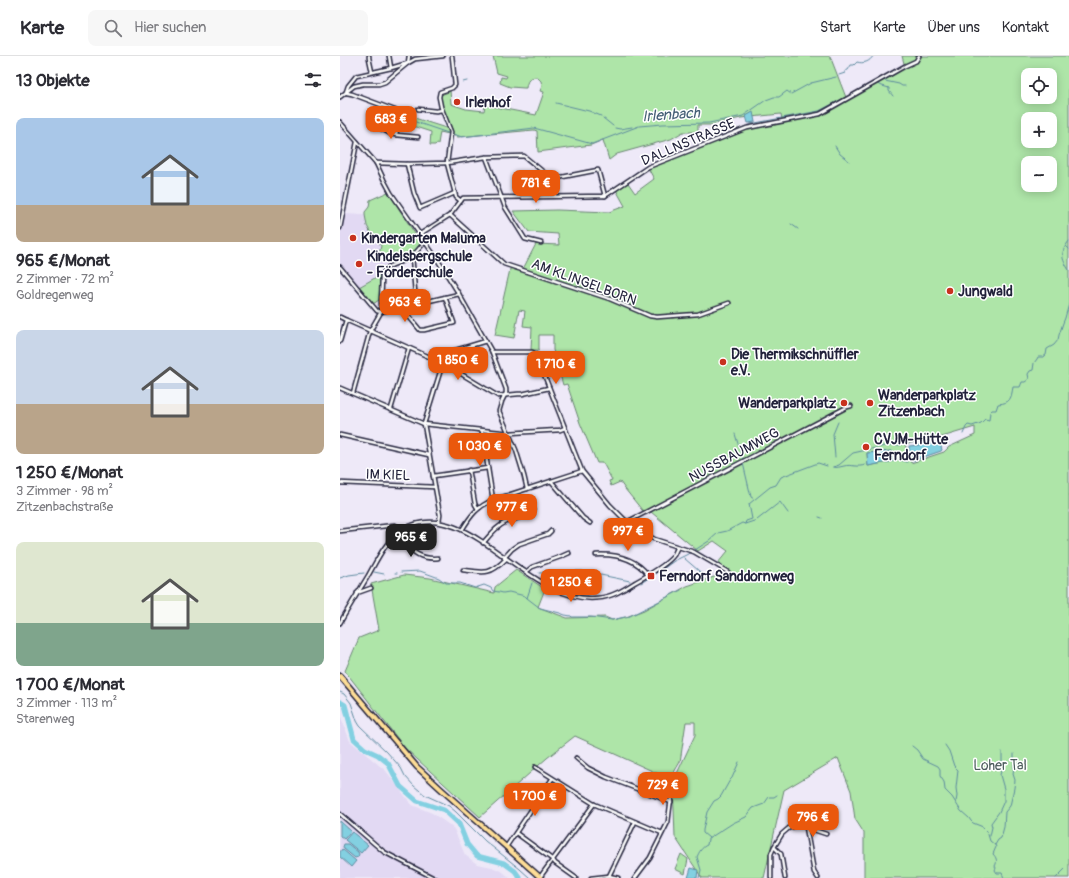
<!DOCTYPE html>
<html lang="de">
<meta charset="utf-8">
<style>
:root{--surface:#fff;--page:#f7f7f7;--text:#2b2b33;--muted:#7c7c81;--line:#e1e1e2;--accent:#ea580c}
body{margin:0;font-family:Pangolin,sans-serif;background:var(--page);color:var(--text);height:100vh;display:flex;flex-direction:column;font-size:15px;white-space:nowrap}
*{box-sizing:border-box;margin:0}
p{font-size:13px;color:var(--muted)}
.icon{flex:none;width:22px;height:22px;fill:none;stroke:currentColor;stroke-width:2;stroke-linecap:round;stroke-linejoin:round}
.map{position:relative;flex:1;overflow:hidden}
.panel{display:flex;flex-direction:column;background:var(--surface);width:340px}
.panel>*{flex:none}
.controls{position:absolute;left:681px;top:12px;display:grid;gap:8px}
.controls a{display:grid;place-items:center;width:36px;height:36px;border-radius:8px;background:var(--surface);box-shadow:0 2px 10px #0003;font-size:20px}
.price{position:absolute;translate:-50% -34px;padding:0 9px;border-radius:8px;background:var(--accent);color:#fff;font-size:13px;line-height:26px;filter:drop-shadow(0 1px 2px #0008)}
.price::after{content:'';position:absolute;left:50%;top:24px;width:12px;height:9px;margin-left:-6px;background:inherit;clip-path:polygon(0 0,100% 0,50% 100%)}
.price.active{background:#222;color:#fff}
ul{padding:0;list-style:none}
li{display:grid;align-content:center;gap:8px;height:212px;padding:0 16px}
li span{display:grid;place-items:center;height:124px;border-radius:8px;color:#555}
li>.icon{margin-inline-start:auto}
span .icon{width:72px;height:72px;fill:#fffc;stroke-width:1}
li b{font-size:17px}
h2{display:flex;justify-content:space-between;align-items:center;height:48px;padding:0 16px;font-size:17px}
header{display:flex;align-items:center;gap:24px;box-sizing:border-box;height:56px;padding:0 20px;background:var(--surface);border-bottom:1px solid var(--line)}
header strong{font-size:19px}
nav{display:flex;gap:22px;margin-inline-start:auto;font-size:14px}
.search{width:280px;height:36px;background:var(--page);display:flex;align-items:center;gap:10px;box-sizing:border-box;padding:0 14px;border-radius:8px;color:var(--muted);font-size:15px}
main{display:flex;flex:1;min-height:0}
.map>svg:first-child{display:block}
.built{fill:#e2d9f3}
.green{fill:#aee5a8;stroke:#688472;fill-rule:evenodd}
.water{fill:#83d0e1;stroke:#5c8a9f}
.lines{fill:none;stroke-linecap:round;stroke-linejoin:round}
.stream{stroke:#5c8a9f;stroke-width:1}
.river{stroke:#83d0e1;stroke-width:5}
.minor-casing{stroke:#22223b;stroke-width:5.5}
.primary-casing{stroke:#22223b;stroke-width:7}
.minor{stroke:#fff;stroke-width:2.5}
.primary{stroke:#fedd96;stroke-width:4}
.poi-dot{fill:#c8321e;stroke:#fff;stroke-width:1.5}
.labels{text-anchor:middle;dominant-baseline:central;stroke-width:3;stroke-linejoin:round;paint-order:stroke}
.poi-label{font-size:14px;font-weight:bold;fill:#22223b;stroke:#fff;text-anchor:start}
.street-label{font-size:14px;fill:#22223b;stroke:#fff}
.park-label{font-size:14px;fill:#4c5c5c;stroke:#fff}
.water-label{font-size:15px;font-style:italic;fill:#445f75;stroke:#fff}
</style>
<header>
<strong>Karte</strong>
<div class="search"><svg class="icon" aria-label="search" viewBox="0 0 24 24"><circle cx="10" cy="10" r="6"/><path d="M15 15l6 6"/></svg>Hier suchen</div>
<nav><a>Start</a><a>Karte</a><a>Über uns</a><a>Kontakt</a></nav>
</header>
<main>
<section class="panel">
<h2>13 Objekte<svg class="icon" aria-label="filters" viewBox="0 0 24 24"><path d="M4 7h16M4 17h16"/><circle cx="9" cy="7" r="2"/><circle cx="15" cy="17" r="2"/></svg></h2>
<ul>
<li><span style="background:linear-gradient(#a9c7e8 70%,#b9a48a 0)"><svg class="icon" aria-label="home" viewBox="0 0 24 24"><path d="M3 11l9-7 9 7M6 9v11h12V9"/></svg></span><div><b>965 €/Monat</b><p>2 Zimmer · 72 m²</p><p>Goldregenweg</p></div></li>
<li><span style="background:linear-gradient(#c9d6e8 60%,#b9a48a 0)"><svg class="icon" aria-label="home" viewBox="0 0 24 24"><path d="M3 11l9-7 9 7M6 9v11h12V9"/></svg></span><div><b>1 250 €/Monat</b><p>3 Zimmer · 98 m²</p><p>Zitzenbachstraße</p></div></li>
<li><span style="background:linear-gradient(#dfe7d0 65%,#7fa58c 0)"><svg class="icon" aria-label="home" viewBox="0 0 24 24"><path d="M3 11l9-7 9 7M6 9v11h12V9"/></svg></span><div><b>1 700 €/Monat</b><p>3 Zimmer · 113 m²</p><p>Starenweg</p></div></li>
</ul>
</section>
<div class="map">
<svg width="729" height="822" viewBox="0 0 729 822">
<rect width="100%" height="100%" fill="#eee9f8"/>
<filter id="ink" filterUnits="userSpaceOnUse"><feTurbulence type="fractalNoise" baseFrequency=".025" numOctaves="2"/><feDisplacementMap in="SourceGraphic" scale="8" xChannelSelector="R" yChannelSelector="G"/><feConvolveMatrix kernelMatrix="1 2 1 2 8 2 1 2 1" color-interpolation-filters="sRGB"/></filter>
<g filter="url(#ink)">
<g class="built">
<path d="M4 158 25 159 27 170 34 178 41 190 62 205 45 211 40 219 19 231 0 207V178Z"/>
<path d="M0 659 10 685 46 715 72 749 92 757 108 768 114 773 125 799 137 808 152 811 163 816 170 822H0Z"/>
</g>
<g class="green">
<path d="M153 0H490L507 44 565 11 562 0H729V822H524V777L515 763 511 735 498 702 444 734 424 822H362L335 781 333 726 355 679V666H346L340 706 330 723 235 680 207 702 140 761 65 692 5 615 19 582 39 574 31 528 64 519 90 522 154 537 155 531 176 514 205 533 198 551 227 562 265 561 272 564 286 561 304 554 347 530 389 516 377 508 388 495 374 485 358 495 311 456 306 459 285 433 280 426 271 430 269 425 272 424 263 407H257L240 367 227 328 223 329 213 294V279H199V294H191L192 271 183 270 185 255 179 254 174 282 155 279 171 209 183 213 196 188 219 189 218 178 189 176 173 155 217 154 269 156 285 150 275 132 286 124 295 137 314 123 307 110 406 70 405 74 442 64 441 58 401 62 370 69H358V76H343L331 83 277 98 269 104 263 84 251 89 198 96 197 75 194 74 118 81 111 79 112 73 103 53 100 41 103 38 109 36 110 34 111 48 126 53 144 55 145 49 196 59 204 36 200 35 202 30 201 25 197 21C189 21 187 25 186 32H184L170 31 160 27 161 21 166 22 167 20 157 17ZM688 19H710V41H688ZM688 63H710V85H688ZM688 107H710V129H688ZM635 371V379L609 391 604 396 571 407 565 388 602 381ZM552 395 554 405 528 410 527 397Z"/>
<path d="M62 58 109 73V78L100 76 98 88H96L95 89H90L91 76 60 66Z"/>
<path d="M48 136 81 187 71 200 62 205 47 206 39 198 41 190 34 178 32 179 27 170 25 159V156L29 151 30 144Z"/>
<path d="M40 219 39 244 33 248 19 231Z"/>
<path d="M341 798 348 803 345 818 335 813Z"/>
</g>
<g class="water">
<path d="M413 56 415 66 408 67 406 60Z"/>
<path d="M600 387 602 394 601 395 572 405 569 392V390Z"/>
<path d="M552 395 554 405 528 410 527 397Z"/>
<path d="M0 765 11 775 4 783 0 780Z"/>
<path d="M12 776 28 789 21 797 5 784Z"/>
<path d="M4 788H8L18 796 19 798 18 801 15 802 4 793 3 791Z"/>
<path d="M2 793 16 805 11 811 0 801V796Z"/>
<path d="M351 812 358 814 357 822H348Z"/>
</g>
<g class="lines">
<g class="stream">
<path d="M499 19 505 17V15L508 14 511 9H514L517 6C523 8 530 6 533 0"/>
<path d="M123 26 127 25"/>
<path d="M538 28 539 29 549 32V35L553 40"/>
<path d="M98 45 100 52"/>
<path d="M506 45 544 24 545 25 559 28 562 30H565"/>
<path d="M216 47 249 55 261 60"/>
<path d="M102 58 104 63"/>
<path d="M64 62 108 77"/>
<path d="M263 62 273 70"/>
<path d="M410 68 479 55 504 42"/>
<path d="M275 72 280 73 292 71"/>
<path d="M113 78 122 81 194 72 252 88 299 70 323 68 369 67 403 60 426 44 434 41H439L447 35 451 38 471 27 496 21"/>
<path d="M495 90 500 98 509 105"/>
<path d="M451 168 458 173"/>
<path d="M729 185C720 197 721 202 729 214"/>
<path d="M726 190 729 193"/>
<path d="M395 378 403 404 434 388"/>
<path d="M623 378 626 371 628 369 632 370 641 367 645 363 649 364 650 356 652 354H656L658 348C671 347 671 342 673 331H680L682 326H685L689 323 688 318 690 315 693 314 694 307 697 303 698 301H703L706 299 707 293 714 289 718 284 719 279 723 267 725 262 729 248"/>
<path d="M553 399 560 398"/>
<path d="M495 401 493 378 498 366"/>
<path d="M554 402 567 406"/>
<path d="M403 407 411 441 414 443"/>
<path d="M493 411 499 409 513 397 549 389H561"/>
<path d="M493 411C498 412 499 411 504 410 511 408 517 412 525 409"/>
<path d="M379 416 400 405"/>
<path d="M479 461 482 462"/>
<path d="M405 468 417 464 440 446 448 457"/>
<path d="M355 494 369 485 378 477 387 475 402 467 405 468 406 465 412 463 409 448 430 431 436 429 441 421 478 407 487 410"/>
<path d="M344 502 366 521"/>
<path d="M34 516 44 518"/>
<path d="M61 516 80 515 99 522 106 527H120L135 532 144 529 151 532 153 535 159 536 163 537 169 536 185 540 187 542 192 527"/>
<path d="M55 517H57"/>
<path d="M199 517 233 515H241L290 525"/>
<path d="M0 522 9 519 24 517"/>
<path d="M301 527 320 515 334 505 350 497"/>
<path d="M187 542 200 552 220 557 225 559 231 560 232 561H251L272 564 285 561"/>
<path d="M286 562 341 534"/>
<path d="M0 636 4 638 11 647 17 665 20 670 47 696 61 712 65 720 74 730 85 739 109 750 116 756 145 785 180 813 190 822"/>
<path d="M605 689 609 695 614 710 618 714 616 732 617 740 616 746"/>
<path d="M572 690 577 694 583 703 598 710 600 713V720L604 726 605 734 612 741 621 755 629 762 631 765 633 767 643 771 647 775 650 785 655 789 656 791 653 798C656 801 658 805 655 810L656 812 655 814 657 817H662L664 822"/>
<path d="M650 780 652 771 651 767 659 756 664 745V733L660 719 662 711V696"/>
<path d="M369 782 363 777V774L367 756 374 745 378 743 381 740 390 724 392 722 399 706"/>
<path d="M655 789 658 784 661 782 664 771 665 756 670 750 674 732 675 724 673 718 674 710V698"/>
<path d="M359 822 361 814 357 801C359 796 362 791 367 789L368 783 393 767 406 761 413 752 424 748 429 741H434L437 739"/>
<path d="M716 822 725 813"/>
</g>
<path class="river" d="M0 646 5 649 14 683 25 693 38 699 48 707 60 730 77 745 104 754 119 768 127 788 137 800 164 807 175 815 180 822"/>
<defs>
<g id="minor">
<path d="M29 0V2L32 16"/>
<path d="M49 0 51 12"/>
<path d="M112 0 115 29 112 32 100 36 99 41 101 51 111 76 107 107 116 141 121 145"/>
<path d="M6 36 8 30 16 20 51 12 68 7 69 0"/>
<path d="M7 37 12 38 57 55C61 62 57 72 56 79L78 81"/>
<path d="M0 41 14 30 23 28H39L45 26 68 7 75 3 103 0"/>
<path d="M78 53 96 55 102 54"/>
<path d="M0 66 36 107 44 124 51 137 97 203 119 238 152 296 166 333V337L162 345 159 355 176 394 184 420 187 433"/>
<path d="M40 72 51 78 56 79"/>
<path d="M146 101 165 151 185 183 201 187"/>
<path d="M36 107 67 108 107 107 146 101 184 100 212 123 215 140"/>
<path d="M67 108 74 137 80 152 115 137"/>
<path d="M212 123 258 114 265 140"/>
<path d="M110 159 164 208 270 243 310 260 317 261 358 258 389 247"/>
<path d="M0 172 17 86"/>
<path d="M80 178 110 159 123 142 265 140 308 111 407 72 480 58 565 10 576 5 579 0"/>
<path d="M72 200 76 248"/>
<path d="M0 211 37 255 41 256 119 238"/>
<path d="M61 251 80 274H84L114 267 105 241"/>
<path d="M0 261 6 264 103 307 158 340 178 338H182L209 332"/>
<path d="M0 285 6 264"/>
<path d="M152 296H192L196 298 242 415 270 449 287 466 301 476 314 483 354 496 388 516"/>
<path d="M0 332 84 368 169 377 220 374 225 372"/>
<path d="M13 337 30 275 41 256 42 219C46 207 62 208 72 200 77 196 81 190 85 186"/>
<path d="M51 353 69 292"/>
<path d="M142 375 153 444"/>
<path d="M0 379 89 399"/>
<path d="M129 414 135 448 138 453"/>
<path d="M93 420 148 412"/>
<path d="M211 425 243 462 250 467"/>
<path d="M0 427 95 431"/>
<path d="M99 466 100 459 84 368 106 297 146 285"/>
<path d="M287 466 507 351 511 350"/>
<path d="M122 474C131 459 137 451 153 444L242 415"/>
<path d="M0 475 55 469C63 473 64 481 68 488 74 500 85 503 98 502"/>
<path d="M143 487C151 478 157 470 168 465 176 462 188 461 194 454"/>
<path d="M256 499C276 498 296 503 308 519"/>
<path d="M164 502 172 493 179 488 208 478 211 475"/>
<path d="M123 514C145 517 150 519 166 503"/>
<path d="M186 516 192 511 220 501 229 497"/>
<path d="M17 537 31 532"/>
<path d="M0 567C9 551 19 535 28 520 37 504 46 484 62 474 127 435 188 550 258 542 272 541 283 534 294 527 306 520 326 510 334 499 335 497 336 493 338 491"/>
<path d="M236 702 248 712 266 721 331 746"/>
<path d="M195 711 254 748 322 777"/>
<path d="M0 758 44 796 94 822"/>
<path d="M466 771 474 816 478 822"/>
<path d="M176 777 213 804 215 807 236 822"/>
<path d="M166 791 212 723"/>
<path d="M434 791 441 798 445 822"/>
<path d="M269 820 295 766"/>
<path d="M200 821 254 748"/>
<path d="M251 822 269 820 278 822"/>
<path d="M295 822 310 802 328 766 333 726"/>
<path d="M431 822V798L434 791 442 778 449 772 459 769 486 778"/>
</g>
<path id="primary" d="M0 620 77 711 102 734 201 822"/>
</defs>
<use href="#minor" class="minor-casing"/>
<use href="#primary" class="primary-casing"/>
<use href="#minor" class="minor"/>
<use href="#primary" class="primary"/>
</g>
</g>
<g class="poi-dot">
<circle cx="117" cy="46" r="4"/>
<circle cx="13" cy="182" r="4"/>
<circle cx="19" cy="208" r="4"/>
<circle cx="610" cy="235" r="4"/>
<circle cx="383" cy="306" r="4"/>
<circle cx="504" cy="347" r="4"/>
<circle cx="530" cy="347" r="4"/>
<circle cx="526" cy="391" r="4"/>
<rect x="307" y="516" width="8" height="8" rx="2"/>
</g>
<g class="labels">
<g class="poi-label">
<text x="125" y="46">Irlenhof</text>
<text x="21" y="182">Kindergarten Maluma</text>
<text x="27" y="200">Kindelsbergschule<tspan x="27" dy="16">- Förderschule</tspan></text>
<text x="618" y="235">Jungwald</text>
<text x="391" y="298">Die Thermikschnüffler<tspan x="391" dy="16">e.V.</tspan></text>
<text x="538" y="339">Wanderparkplatz<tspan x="538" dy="16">Zitzenbach</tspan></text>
<text x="496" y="347" text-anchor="end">Wanderparkplatz</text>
<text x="534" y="383">CVJM-Hütte<tspan x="534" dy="16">Ferndorf</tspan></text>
<text x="319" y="520">Ferndorf Sanddornweg</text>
</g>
<g class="street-label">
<text transform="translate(348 86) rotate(-23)">DALLNSTRASSE</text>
<text transform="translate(244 226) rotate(20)">AM KLINGELBORN</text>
<text transform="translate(394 399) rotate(-28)">NUSSBAUMWEG</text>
<text transform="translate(48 419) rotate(2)">IM KIEL</text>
</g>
<g class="park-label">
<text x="660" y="709">Loher Tal</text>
</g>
<g class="water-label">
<text transform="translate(331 59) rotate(-4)">Irlenbach</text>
</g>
</g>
</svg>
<div class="controls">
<a><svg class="icon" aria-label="locate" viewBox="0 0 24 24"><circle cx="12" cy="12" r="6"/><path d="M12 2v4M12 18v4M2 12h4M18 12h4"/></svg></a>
<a>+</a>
<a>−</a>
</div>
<b class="price" style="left:51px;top:84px">683 €</b>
<b class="price" style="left:196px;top:148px">781 €</b>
<b class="price" style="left:65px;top:267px">963 €</b>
<b class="price" style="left:118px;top:325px">1 850 €</b>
<b class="price" style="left:216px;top:329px">1 710 €</b>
<b class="price" style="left:140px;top:411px">1 030 €</b>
<b class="price" style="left:172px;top:472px">977 €</b>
<b class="price" style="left:288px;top:496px">997 €</b>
<b class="price active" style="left:71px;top:502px">965 €</b>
<b class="price" style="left:231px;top:547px">1 250 €</b>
<b class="price" style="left:323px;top:750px">729 €</b>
<b class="price" style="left:195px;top:761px">1 700 €</b>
<b class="price" style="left:473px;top:782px">796 €</b>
</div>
</main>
